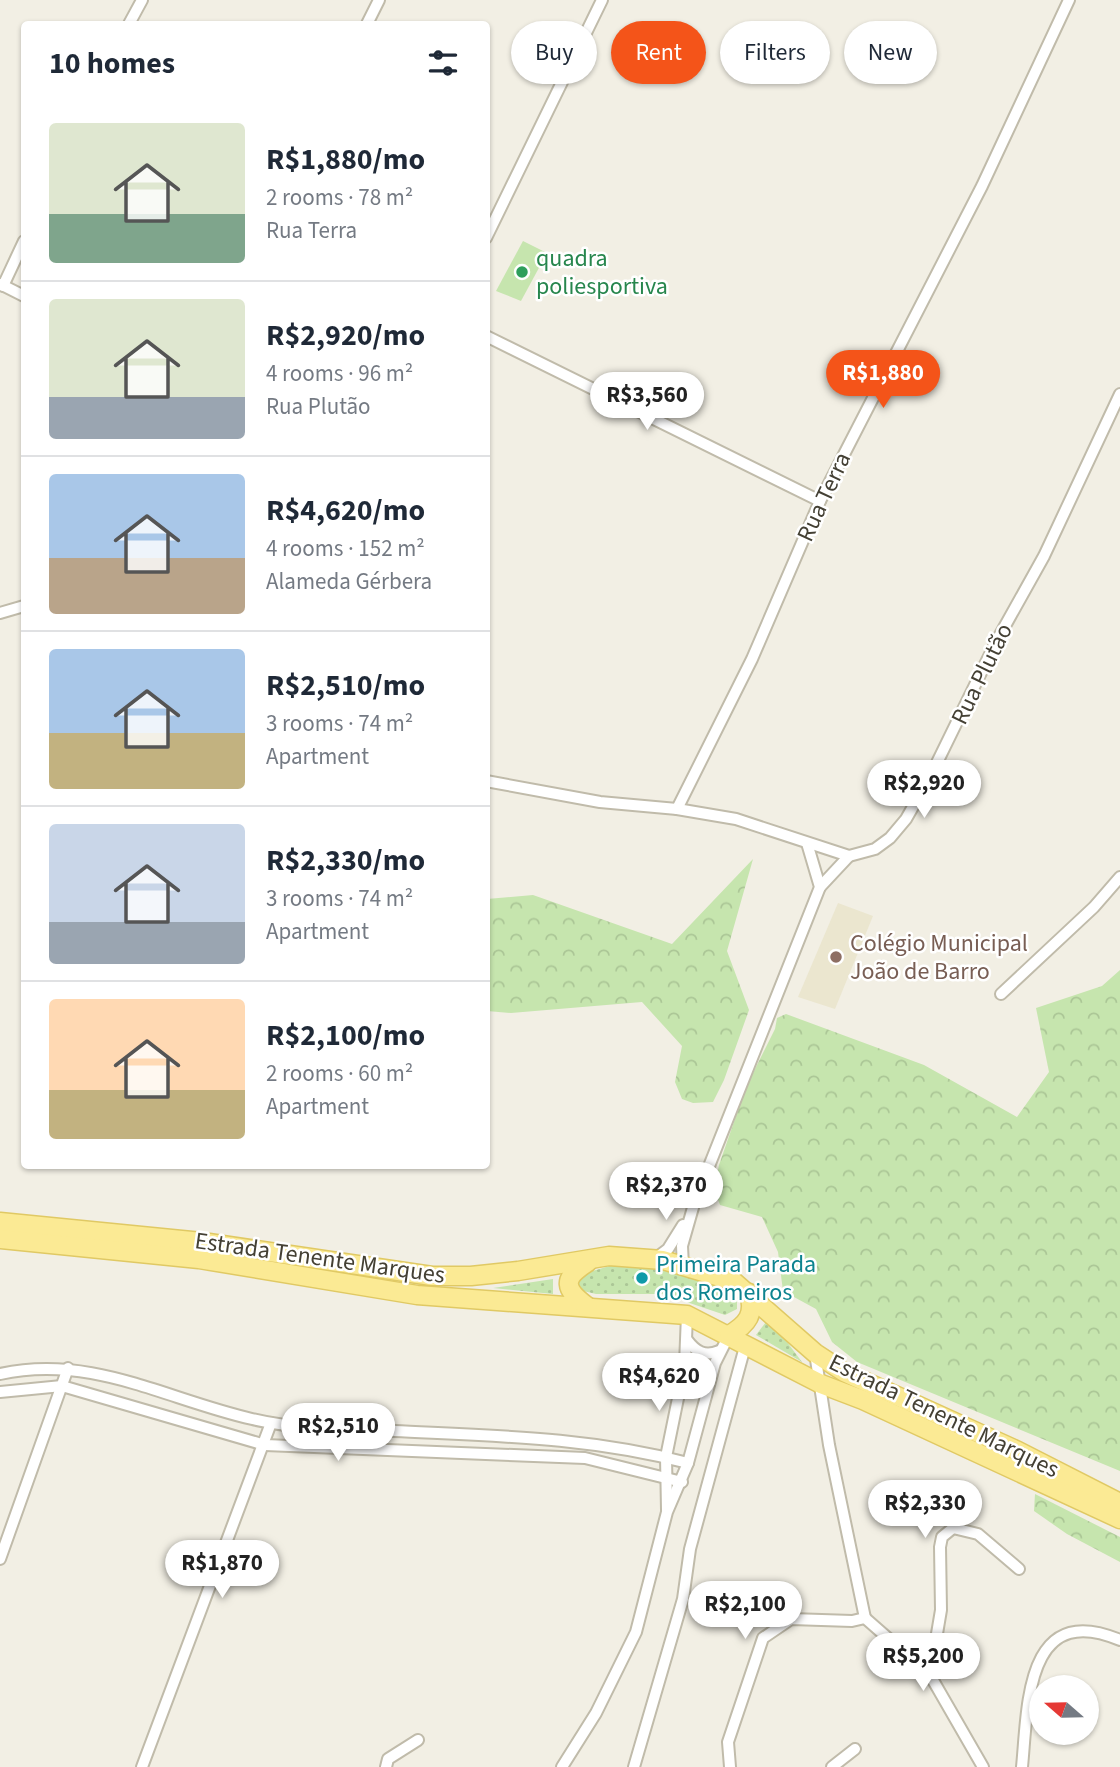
<!DOCTYPE html>
<meta charset="utf-8">
<style>
:root{--surface:#fff;--page:#f2f2f3;--text:#1f2937;--muted:#747a83;--line:#e0e1e3;--accent:#f45419}
body{margin:0;font-family:"Source Sans 3",sans-serif;background:var(--page);color:var(--text);height:100vh;display:flex;flex-direction:column;font-size:26px;white-space:nowrap}
*{box-sizing:border-box;margin:0}
p{font-size:23px;color:var(--muted)}
.icon{flex:none;width:38px;height:38px;fill:none;stroke:currentColor;stroke-width:2;stroke-linecap:round;stroke-linejoin:round}
.map{position:relative;flex:1;overflow:hidden}
.panel{position:absolute;left:21px;top:21px;width:469px;height:1148px;display:flex;flex-direction:column;background:var(--surface);border-radius:7px;box-shadow:0 2px 5px #0004}
.panel>*{flex:none}
.guide{position:absolute;left:511px;top:21px;width:504px;height:63px;display:flex;gap:14px}
.needle{width:46px;rotate:290deg}
.tools{position:absolute;left:1029px;top:1675px;display:grid;gap:14px}
.tools a{display:grid;place-items:center;width:70px;height:70px;border-radius:50%;background:var(--surface);box-shadow:0 2px 5px #0004;font-size:35px}
.price{position:absolute;translate:-50% -60px;padding:0 16px;border-radius:24px;background:#fff;color:#222;font-size:23px;line-height:46px;filter:drop-shadow(0 2px 4px #0008)}
.price::after{content:'';position:absolute;left:50%;top:42px;width:21px;height:16px;margin-left:-10px;background:inherit;clip-path:polygon(0 0,100% 0,50% 100%)}
.price.on{background:var(--accent);color:#fff}
ul{padding:0;list-style:none}
li{display:flex;align-items:center;gap:21px;height:175px;padding:0 28px}
li+li{border-top:2px solid var(--line)}
li span{display:grid;place-items:center;flex:none;width:196px;height:140px;border-radius:7px;color:#555}
li>.icon{margin-inline-start:auto}
span .icon{width:84px;height:84px;fill:#fffc;stroke-width:1}
li b{font-size:30px}
h2{display:flex;justify-content:space-between;align-items:center;height:84px;padding:0 28px;font-size:30px}
.chip{padding:0 24px;border-radius:32px;background:var(--surface);box-shadow:0 2px 5px #0004;font-size:24px;line-height:63px}
.chip.on{background:var(--accent);color:#fff}
.map>svg:first-child{display:block}
.education{fill:#ebe6cf}
.grass{fill:url(#grass-dots)}
.forest{fill:url(#forest-crowns)}
.pitch{fill:#c6e5ae}
.lines{fill:none;stroke-linecap:round;stroke-linejoin:round}
.minor-casing{stroke:#c0bbaa;stroke-width:14}
.primary-casing{stroke:#e0c964;stroke-width:21}
.minor{stroke:#fff;stroke-width:10}
.primary{stroke:#fbea94;stroke-width:18}
.leisure-dot{fill:#2e9e5b;stroke:#fff;stroke-width:2.5}
.education-dot{fill:#8d6e63;stroke:#fff;stroke-width:2.5}
.culture-dot{fill:#0f9aa8;stroke:#fff;stroke-width:2.5}
.labels{text-anchor:middle;dominant-baseline:central;stroke-width:5;stroke-linejoin:round;paint-order:stroke}
.leisure-label{font-size:24px;fill:#27864d;stroke:#fff;text-anchor:start}
.street-label{font-size:24px;fill:#444034;stroke:#fff}
.education-label{font-size:24px;fill:#785e54;stroke:#fff;text-anchor:start}
.culture-label{font-size:24px;fill:#0d838f;stroke:#fff;text-anchor:start}
</style>
<div class="map">
<svg width="1120" height="1767" viewBox="0 0 1120 1767">
<defs>
<pattern id="grass-dots" width="8" height="8" patternUnits="userSpaceOnUse" patternTransform="scale(1.75)"><rect width="8" height="8" fill="#c6e5ae"/><path d="M2 2h.1M6 6h.1" fill="none" stroke="#abc696" stroke-width="1.8" stroke-linecap="round"/></pattern>
<pattern id="forest-crowns" width="20" height="18" patternUnits="userSpaceOnUse" patternTransform="scale(1.75)"><rect width="20" height="18" fill="#c6e5ae"/><path d="M2 6a3 3 0 1 1 6 0M12 15a3 3 0 1 1 6 0" fill="none" stroke="#abc696"/></pattern>
</defs>
<rect width="100%" height="100%" fill="#f2efe4"/>
<path class="education" d="M838 903 873 916 835 1009 798 997Z"/>
<g class="grass">
<path d="M613 1265 649 1266 730 1290 737 1298V1309L725 1315 663 1294H596L579 1290 576 1278 579 1275Z"/>
<path d="M553 1279V1294L493 1288Z"/>
<path d="M769 1318 802 1362 756 1335Z"/>
</g>
<g class="forest">
<path d="M753 859 727 951 749 1010 724 1080 713 1102 693 1103 682 1099 675 1082 682 1046 642 1002 511 1013 487 1011V899L533 895 672 944Z"/>
<path d="M1120 970V1471L857 1362 832 1342 816 1309 783 1291 778 1252 762 1217 720 1205 714 1189 719 1165 746 1087 775 1029 777 1018 786 1014 924 1065 1017 1117 1049 1072 1036 1008 1102 986Z"/>
<path d="M1035 1494 1120 1537V1562L1067 1534 1034 1511Z"/>
</g>
<path class="pitch" d="M523 241 547 253 521 301 496 291Z"/>
<g class="lines">
<defs>
<g id="minor">
<path d="M129 24 142 0"/>
<path d="M367 24 379 0"/>
<path d="M486 238 602 0"/>
<path d="M0 284 24 296"/>
<path d="M3 286 24 241"/>
<path d="M486 336 820 501"/>
<path d="M0 613 24 606"/>
<path d="M486 781 600 802 677 809 736 819 849 856 875 849 890 838 906 819 931 775 996 642 1044 556 1120 394"/>
<path d="M677 809 752 659 820 501 982 186 1069 0"/>
<path d="M820 887 849 856"/>
<path d="M1001 994 1094 907 1120 877"/>
<path d="M656 1258 668 1249 683 1225"/>
<path d="M683 1266 682 1246 694 1204 820 887 807 843"/>
<path d="M687 1340C696 1352 705 1357 719 1351"/>
<path d="M815 1353 829 1445 865 1618"/>
<path d="M0 1374C91 1354 165 1399 252 1419 298 1430 347 1429 394 1431 496 1436 588 1437 688 1463"/>
<path d="M0 1392 62 1386 265 1445 585 1458 682 1482"/>
<path d="M667 1510 666 1457 685 1364 687 1315"/>
<path d="M0 1559 68 1368"/>
<path d="M865 1618 930 1675 983 1767"/>
<path d="M930 1675 941 1610 940 1547 942 1537 953 1528 978 1534 1019 1569"/>
<path d="M142 1767 271 1423"/>
<path d="M386 1767 388 1759 418 1740"/>
<path d="M562 1767 596 1713 636 1632 667 1512 688 1463 715 1363 729 1335"/>
<path d="M634 1767 683 1599 690 1549 746 1343"/>
<path d="M730 1767 728 1742 763 1638 791 1619 852 1621 865 1618"/>
<path d="M832 1767 855 1749"/>
<path d="M1022 1767C1028 1706 1025 1600 1120 1640"/>
</g>
<g id="primary">
<path d="M0 1222 202 1242 432 1276H471L518 1271 609 1256 663 1260 733 1281 815 1353 844 1372 1018 1451 1120 1503"/>
<path d="M0 1239 199 1259 417 1295 687 1315 821 1384 863 1400 1120 1519"/>
<path d="M588 1307C564 1289 561 1279 588 1262"/>
<path d="M729 1335C748 1324 755 1314 749 1293"/>
</g>
</defs>
<use href="#minor" class="minor-casing"/>
<use href="#primary" class="primary-casing"/>
<use href="#minor" class="minor"/>
<use href="#primary" class="primary"/>
</g>
<circle class="leisure-dot" cx="522" cy="272" r="7"/>
<circle class="education-dot" cx="836" cy="957" r="7"/>
<circle class="culture-dot" cx="642" cy="1278" r="7"/>
<g class="labels">
<g class="leisure-label">
<text x="536" y="258">quadra<tspan x="536" dy="28">poliesportiva</tspan></text>
</g>
<g class="street-label">
<text transform="translate(824 497) rotate(-65)">Rua Terra</text>
<text transform="translate(982 674) rotate(-64)">Rua Plutão</text>
<text transform="translate(320 1258) rotate(8)">Estrada Tenente Marques</text>
<text transform="translate(944 1416) rotate(26)">Estrada Tenente Marques</text>
</g>
<g class="education-label">
<text x="850" y="943">Colégio Municipal<tspan x="850" dy="28">João de Barro</tspan></text>
</g>
<g class="culture-label">
<text x="656" y="1264">Primeira Parada<tspan x="656" dy="28">dos Romeiros</tspan></text>
</g>
</g>
</svg>
<div class="tools">
<a><svg class="needle" viewBox="-14 -14 28 28"><path d="M0-13l5 13h-10z" fill="#e53935"/><path d="M0 13l5-13h-10z" fill="#747a83"/></svg></a>
</div>
<b class="price on" style="left:883px;top:410px">R$1,880</b>
<b class="price" style="left:647px;top:432px">R$3,560</b>
<b class="price" style="left:924px;top:820px">R$2,920</b>
<b class="price" style="left:666px;top:1222px">R$2,370</b>
<b class="price" style="left:659px;top:1413px">R$4,620</b>
<b class="price" style="left:338px;top:1463px">R$2,510</b>
<b class="price" style="left:925px;top:1540px">R$2,330</b>
<b class="price" style="left:222px;top:1600px">R$1,870</b>
<b class="price" style="left:745px;top:1641px">R$2,100</b>
<b class="price" style="left:923px;top:1693px">R$5,200</b>
<div class="guide">
<a class="chip">Buy</a>
<a class="chip on">Rent</a>
<a class="chip">Filters</a>
<a class="chip">New</a>
</div>
<section class="panel">
<h2>10 homes<svg class="icon" aria-label="filters" viewBox="0 0 24 24"><path d="M4 7h16M4 17h16"/><circle cx="9" cy="7" r="2"/><circle cx="15" cy="17" r="2"/></svg></h2>
<ul>
<li><span style="background:linear-gradient(#dfe7d0 65%,#7fa58c 0)"><svg class="icon" aria-label="home" viewBox="0 0 24 24"><path d="M3 11l9-7 9 7M6 9v11h12V9"/></svg></span><div><b>R$1,880/mo</b><p>2 rooms · 78 m²</p><p>Rua Terra</p></div></li>
<li><span style="background:linear-gradient(#dfe7d0 70%,#9aa5b1 0)"><svg class="icon" aria-label="home" viewBox="0 0 24 24"><path d="M3 11l9-7 9 7M6 9v11h12V9"/></svg></span><div><b>R$2,920/mo</b><p>4 rooms · 96 m²</p><p>Rua Plutão</p></div></li>
<li><span style="background:linear-gradient(#a9c7e8 60%,#b9a48a 0)"><svg class="icon" aria-label="home" viewBox="0 0 24 24"><path d="M3 11l9-7 9 7M6 9v11h12V9"/></svg></span><div><b>R$4,620/mo</b><p>4 rooms · 152 m²</p><p>Alameda Gérbera</p></div></li>
<li><span style="background:linear-gradient(#a9c7e8 60%,#c2b280 0)"><svg class="icon" aria-label="home" viewBox="0 0 24 24"><path d="M3 11l9-7 9 7M6 9v11h12V9"/></svg></span><div><b>R$2,510/mo</b><p>3 rooms · 74 m²</p><p>Apartment</p></div></li>
<li><span style="background:linear-gradient(#c9d6e8 70%,#9aa5b1 0)"><svg class="icon" aria-label="home" viewBox="0 0 24 24"><path d="M3 11l9-7 9 7M6 9v11h12V9"/></svg></span><div><b>R$2,330/mo</b><p>3 rooms · 74 m²</p><p>Apartment</p></div></li>
<li><span style="background:linear-gradient(#ffd9b3 65%,#c2b280 0)"><svg class="icon" aria-label="home" viewBox="0 0 24 24"><path d="M3 11l9-7 9 7M6 9v11h12V9"/></svg></span><div><b>R$2,100/mo</b><p>2 rooms · 60 m²</p><p>Apartment</p></div></li>
</ul>
</section>
</div>
